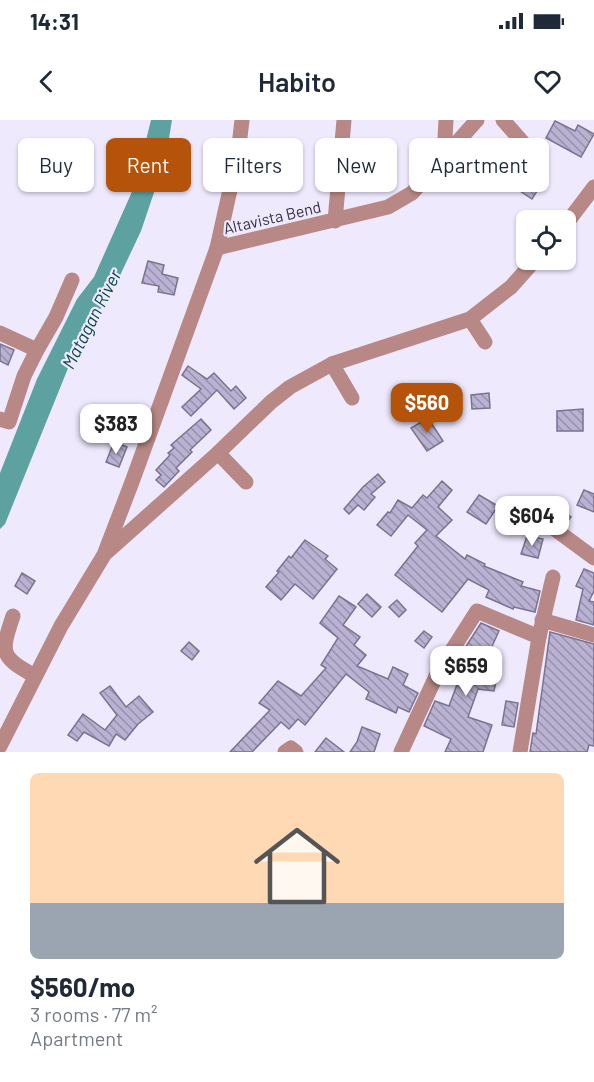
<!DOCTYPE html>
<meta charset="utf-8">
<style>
:root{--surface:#fff;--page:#f2f2f3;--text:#1f2937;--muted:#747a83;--line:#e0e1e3;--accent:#b45309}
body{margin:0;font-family:Barlow,sans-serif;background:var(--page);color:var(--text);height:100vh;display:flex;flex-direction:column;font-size:22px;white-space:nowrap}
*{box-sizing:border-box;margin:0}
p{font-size:20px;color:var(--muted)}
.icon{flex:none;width:33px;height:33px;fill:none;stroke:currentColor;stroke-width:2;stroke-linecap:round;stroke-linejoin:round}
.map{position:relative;height:632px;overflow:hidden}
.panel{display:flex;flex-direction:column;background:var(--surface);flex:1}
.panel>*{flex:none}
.banner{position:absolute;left:18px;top:18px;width:558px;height:54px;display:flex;gap:12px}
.fabs{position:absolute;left:516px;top:90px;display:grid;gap:12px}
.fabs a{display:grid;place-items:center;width:60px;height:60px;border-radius:9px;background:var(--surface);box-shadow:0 2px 4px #0004;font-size:30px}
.price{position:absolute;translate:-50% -51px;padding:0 14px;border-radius:12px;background:#fff;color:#222;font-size:20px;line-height:39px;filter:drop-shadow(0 2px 3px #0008)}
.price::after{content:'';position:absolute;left:50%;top:36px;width:18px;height:14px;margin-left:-9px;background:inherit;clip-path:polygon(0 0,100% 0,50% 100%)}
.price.selected{background:var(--accent);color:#fff}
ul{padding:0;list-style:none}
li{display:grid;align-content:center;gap:12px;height:318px;padding:0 30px}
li+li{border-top:2px solid var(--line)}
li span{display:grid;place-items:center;height:186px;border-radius:9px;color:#555}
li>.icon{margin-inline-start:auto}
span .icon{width:108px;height:108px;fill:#fffc;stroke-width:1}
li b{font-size:26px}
.tag{padding:0 21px;border-radius:9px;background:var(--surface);box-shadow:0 2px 4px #0004;font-size:21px;line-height:54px}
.tag.selected{background:var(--accent);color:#fff}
.status{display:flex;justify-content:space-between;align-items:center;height:42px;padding:0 30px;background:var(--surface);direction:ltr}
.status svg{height:16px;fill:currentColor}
header{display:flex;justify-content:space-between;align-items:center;height:78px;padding:0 30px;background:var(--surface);font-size:27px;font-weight:600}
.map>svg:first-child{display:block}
.water{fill:#5da1a0}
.building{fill:url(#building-back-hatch);stroke:#7a7290;stroke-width:1.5}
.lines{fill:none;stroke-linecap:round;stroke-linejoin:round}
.minor{stroke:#b78886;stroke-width:15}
.labels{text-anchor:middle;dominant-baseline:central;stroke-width:4.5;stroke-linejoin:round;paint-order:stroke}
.street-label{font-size:16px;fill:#36323f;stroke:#efe9fe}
.water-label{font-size:18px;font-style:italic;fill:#074848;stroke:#efe9fe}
</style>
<div class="status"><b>14:31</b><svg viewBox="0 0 49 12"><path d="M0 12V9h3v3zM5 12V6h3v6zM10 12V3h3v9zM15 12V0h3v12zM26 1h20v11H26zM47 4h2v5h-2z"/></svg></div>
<header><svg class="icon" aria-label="back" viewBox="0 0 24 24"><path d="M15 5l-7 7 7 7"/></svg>Habito<svg class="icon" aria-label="heart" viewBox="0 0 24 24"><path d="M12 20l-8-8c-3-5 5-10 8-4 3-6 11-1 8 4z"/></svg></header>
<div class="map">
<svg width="594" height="632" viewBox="0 0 594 632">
<defs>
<pattern id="building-back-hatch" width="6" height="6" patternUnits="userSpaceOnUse" patternTransform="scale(1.5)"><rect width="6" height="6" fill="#bab2d2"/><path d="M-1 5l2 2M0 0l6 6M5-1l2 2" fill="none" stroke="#9891ac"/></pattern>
</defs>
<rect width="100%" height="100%" fill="#efe9fe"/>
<path class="water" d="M151 0H172L166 37 141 111 115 166 77 226 5 404 0 409V353L37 259 77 179 94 157 135 65Z"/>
<g class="building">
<path d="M555 1 575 11 578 5 594 14 581 37 546 18Z"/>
<path d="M471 41 486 50 476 66 461 57Z"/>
<path d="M527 53 542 63 532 79 517 69Z"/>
<path d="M148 141 164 145 162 154 178 158 174 175 158 172 159 166 142 163Z"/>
<path d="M0 224 14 230 8 245 0 241Z"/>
<path d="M188 246 207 259 214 253 231 271 236 266 246 278 234 289 217 270 191 296 182 287 201 269 182 255Z"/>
<path d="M489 273 490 288 472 289 471 275Z"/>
<path d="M583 289V311H557V291Z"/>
<path d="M428 298 443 321 427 331 411 308Z"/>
<path d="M201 299 211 310 190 330 192 332 176 348 179 351 164 367 156 360 161 355 156 350 170 335 168 333 174 328 171 325Z"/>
<path d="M114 322 127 327 119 347 106 342Z"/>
<path d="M378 354 385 362 371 374 375 377 364 390 358 385 349 394 344 389 363 367Z"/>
<path d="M442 361 452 370 438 387 452 400 436 416 465 439 467 435 485 444 484 446 523 462 521 466 540 471 535 492 514 487 513 489 486 477 489 470 468 459 442 492 395 455 418 426 415 423 427 410 408 395 391 416 377 405 388 392 390 393 398 380 412 388 423 375 427 378Z"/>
<path d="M584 370 594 374V392L577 385Z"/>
<path d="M479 375 498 386 486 404 467 392Z"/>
<path d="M544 378 571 397 565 405 539 385Z"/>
<path d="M527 416 543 419 538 438 521 434Z"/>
<path d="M305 420 328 436 325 439 337 449 313 479 295 464 281 480 266 467 279 452 277 451 289 436 291 438Z"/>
<path d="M584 449 594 453V471L589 481 594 482V505L576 500 583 469 576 466Z"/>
<path d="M22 453 35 461 27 474 15 466Z"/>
<path d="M367 474 381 487 372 497 358 484Z"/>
<path d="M339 476 356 487 343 505 360 517 354 525 366 535 357 546 388 559 393 547 408 554 403 565 418 573 409 592 398 587 396 593 366 579 369 572 346 554 305 605 298 599 289 609 281 602 252 632H230L270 590 259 583 278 561 301 576 326 548 321 545 338 518 320 503Z"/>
<path d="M397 480 406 490 399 497 389 487Z"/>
<path d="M481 503 499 511 479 555 497 557 494 571 478 569 468 597 492 605 483 632H445L451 619 424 606 435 581 449 586 458 562 447 556Z"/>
<path d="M424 511 432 517 424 528 415 521Z"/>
<path d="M550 512 594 524V626L589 625 587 632H530L533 613 536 614Z"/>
<path d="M189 522 199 531 192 540 181 531Z"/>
<path d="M110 566 126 587 139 576 153 592 138 604 125 620 116 614 109 626 84 612 77 621 68 615 83 594 105 610 117 595 100 573Z"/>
<path d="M506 581 518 583 514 607 502 605Z"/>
<path d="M362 607 380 614 374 632H350L357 622Z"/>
<path d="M326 618 344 632H315Z"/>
</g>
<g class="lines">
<g class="minor">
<path d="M503 0 525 25"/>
<path d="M444 37 446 0"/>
<path d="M335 101 344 0"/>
<path d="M566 104 594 67"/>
<path d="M217 128 388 87 412 73 477 0"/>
<path d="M470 199 485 222"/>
<path d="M0 213 37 230 56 197 72 160"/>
<path d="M332 244 352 278"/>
<path d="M0 299 9 302 24 256 37 230"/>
<path d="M218 333 246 362"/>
<path d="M533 393 594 438"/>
<path d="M107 432 218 333 271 282 290 267 332 244 470 199 511 167 535 140"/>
<path d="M13 496C0 534 1 537 35 556"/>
<path d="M542 500 594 515"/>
<path d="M0 626 61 506 104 435 132 362 217 128 238 34 242 0"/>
<path d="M285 632 291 628 296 632"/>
<path d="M401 632 438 552 477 491 539 517"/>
<path d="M520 632 539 517 553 457"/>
</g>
</g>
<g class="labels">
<g class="street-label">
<text transform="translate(272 97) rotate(-13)">Altavista Bend</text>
</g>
<g class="water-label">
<text transform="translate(91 199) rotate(-63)">Matagan River</text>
</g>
</g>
</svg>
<div class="fabs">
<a><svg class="icon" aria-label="locate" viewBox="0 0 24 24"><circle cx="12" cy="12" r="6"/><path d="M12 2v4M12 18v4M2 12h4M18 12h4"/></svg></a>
</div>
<b class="price selected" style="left:427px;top:314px">$560</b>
<b class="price" style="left:116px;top:335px">$383</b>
<b class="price" style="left:532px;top:427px">$604</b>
<b class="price" style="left:466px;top:577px">$659</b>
<div class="banner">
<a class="tag">Buy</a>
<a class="tag selected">Rent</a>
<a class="tag">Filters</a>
<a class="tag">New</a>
<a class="tag">Apartment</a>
</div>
</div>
<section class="panel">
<ul>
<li><span style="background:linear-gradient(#ffd9b3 70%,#9aa5b1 0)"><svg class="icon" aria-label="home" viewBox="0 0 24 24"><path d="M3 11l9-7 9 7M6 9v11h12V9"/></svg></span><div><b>$560/mo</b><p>3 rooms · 77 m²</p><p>Apartment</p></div></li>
</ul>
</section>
